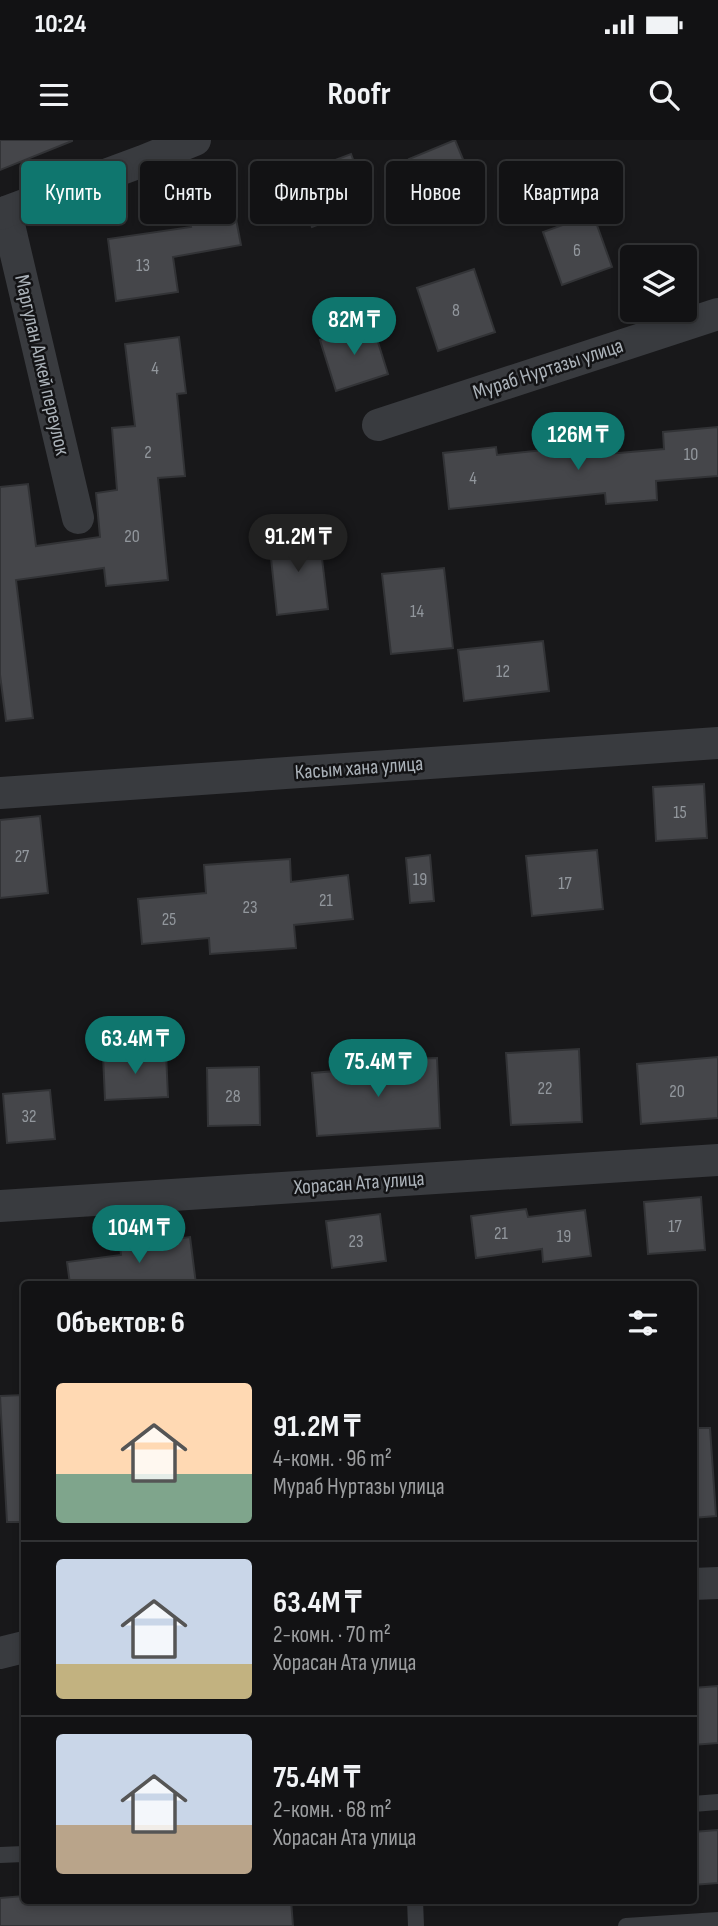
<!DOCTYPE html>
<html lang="ru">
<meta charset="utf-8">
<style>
:root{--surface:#121214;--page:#1b1b1d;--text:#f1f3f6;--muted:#9c9ea0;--line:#313234;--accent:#0f766e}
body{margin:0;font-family:"Sofia Sans Condensed",sans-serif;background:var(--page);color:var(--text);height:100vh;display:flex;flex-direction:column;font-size:26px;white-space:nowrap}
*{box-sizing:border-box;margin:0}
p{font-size:23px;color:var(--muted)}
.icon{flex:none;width:38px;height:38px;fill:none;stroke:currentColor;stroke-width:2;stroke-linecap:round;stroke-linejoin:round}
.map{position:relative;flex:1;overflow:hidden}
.panel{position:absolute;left:21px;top:1141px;width:676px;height:623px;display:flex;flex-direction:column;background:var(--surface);border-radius:7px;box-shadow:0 4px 10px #0003,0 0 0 2px var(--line)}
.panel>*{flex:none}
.hud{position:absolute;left:21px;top:21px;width:677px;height:63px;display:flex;gap:14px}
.fabs{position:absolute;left:620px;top:105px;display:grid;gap:14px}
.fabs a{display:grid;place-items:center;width:77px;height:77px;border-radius:7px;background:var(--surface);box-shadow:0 4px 10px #0003,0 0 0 2px var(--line);font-size:35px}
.price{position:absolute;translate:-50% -60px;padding:0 16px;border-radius:24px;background:var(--accent);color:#fff;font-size:23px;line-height:46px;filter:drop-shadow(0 2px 4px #0008)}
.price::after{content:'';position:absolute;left:50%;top:42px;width:21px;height:16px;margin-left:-10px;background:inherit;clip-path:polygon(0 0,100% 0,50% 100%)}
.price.selected{background:#222;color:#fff}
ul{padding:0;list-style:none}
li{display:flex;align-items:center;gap:21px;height:175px;padding:0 35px}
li+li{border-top:2px solid var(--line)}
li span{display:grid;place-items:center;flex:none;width:196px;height:140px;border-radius:7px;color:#555}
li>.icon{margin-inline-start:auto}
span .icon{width:84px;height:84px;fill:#fffc;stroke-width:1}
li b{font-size:30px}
h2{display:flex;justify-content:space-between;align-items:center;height:84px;padding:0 35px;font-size:30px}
.tag{padding:0 24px;border-radius:7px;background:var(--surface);box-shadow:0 4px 10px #0003,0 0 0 2px var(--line);font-size:24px;line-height:63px}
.tag.selected{background:var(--accent);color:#fff}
.status{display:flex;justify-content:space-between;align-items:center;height:49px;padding:0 35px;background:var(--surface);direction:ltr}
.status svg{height:19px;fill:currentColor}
header{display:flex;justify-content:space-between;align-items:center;height:91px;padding:0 35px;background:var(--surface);font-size:32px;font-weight:700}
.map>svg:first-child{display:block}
.building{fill:#45464a;stroke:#323336;stroke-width:2}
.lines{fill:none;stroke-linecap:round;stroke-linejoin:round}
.lane{stroke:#393b3f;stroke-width:16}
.street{stroke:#393b3f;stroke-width:32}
.labels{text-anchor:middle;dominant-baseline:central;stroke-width:5;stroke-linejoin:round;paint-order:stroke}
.number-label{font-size:18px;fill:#92979d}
.street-label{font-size:21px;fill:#abb2b9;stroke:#131315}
</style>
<div class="status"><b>10:24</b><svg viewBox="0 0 49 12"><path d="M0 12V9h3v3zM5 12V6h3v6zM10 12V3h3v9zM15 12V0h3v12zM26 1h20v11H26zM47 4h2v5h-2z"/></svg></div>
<header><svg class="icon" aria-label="menu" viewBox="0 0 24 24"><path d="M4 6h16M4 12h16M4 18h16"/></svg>Roofr<svg class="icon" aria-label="search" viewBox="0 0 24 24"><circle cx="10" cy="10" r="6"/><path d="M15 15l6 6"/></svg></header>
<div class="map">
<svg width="718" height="1786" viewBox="0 0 718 1786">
<rect width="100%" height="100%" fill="#18181a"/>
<g class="building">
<path d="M0 0H72V1L0 30Z"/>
<path d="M455 0 472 41 426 60 409 19Z"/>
<path d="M351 14 370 65 312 87 293 36Z"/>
<path d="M232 58 241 105 173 117 178 152 116 161 108 99 191 87 187 66Z"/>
<path d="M593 74 612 127 562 145 543 92Z"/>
<path d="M474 129 495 192 438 211 417 148Z"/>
<path d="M372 183 388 234 336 251 320 200Z"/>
<path d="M179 197 186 253 177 254 185 336 158 338 168 440 106 446 104 428 16 440 33 578 6 581 0 535V347L28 344 36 406 100 397 96 353 117 350 112 288 135 286 125 204Z"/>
<path d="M718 287V336L656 341 657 360 606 364 605 353 449 369 443 313 496 307 497 315 572 307 573 317 664 309 663 292Z"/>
<path d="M319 393 328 469 277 475 269 399Z"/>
<path d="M444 428 453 508 391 514 382 434Z"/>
<path d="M543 501 549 551 464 561 458 510Z"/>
<path d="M704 644 707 698 656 701 653 647Z"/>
<path d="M40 676 48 753 0 758V680Z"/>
<path d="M597 710 603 769 532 776 526 716Z"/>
<path d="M430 715 434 761 410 763 406 718Z"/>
<path d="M290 719 291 742 348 735 353 779 294 785 296 808 210 814 209 798 142 804 138 759 206 753 204 725Z"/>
<path d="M579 909 582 982 511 985 506 913Z"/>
<path d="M166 913 168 957 105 960 103 915Z"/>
<path d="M718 917V978L641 984 637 924Z"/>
<path d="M437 918 440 988 317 996 312 933 408 925V919Z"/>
<path d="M259 927 260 985 208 986 207 928Z"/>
<path d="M50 950 55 999 7 1003 3 954Z"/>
<path d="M701 1057 705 1110 648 1114 644 1062Z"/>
<path d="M526 1069 528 1077 585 1070 591 1116 543 1122 542 1109 476 1118 471 1076Z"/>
<path d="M380 1074 386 1121 332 1128 326 1081Z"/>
<path d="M190 1097 196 1144H70L67 1122 121 1115 120 1106Z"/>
<path d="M24 1255V1382H7L0 1256Z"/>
<path d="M693 1288H710L716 1376 693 1378Z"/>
<path d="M718 1546V1603L693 1605V1548Z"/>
<path d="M718 1690V1743L693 1745V1692Z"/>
<path d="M24 1756V1760H291L293 1786H0V1758Z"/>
</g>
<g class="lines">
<g class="lane">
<path d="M693 1664 718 1662"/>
<path d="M0 1715 24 1714"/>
<path d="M415 1760 416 1786"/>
<path d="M626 1786 718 1780"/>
</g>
<g class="street">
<path d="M6 72 78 378"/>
<path d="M0 74 143 21 195 0"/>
<path d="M378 285 718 174"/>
<path d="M0 653 718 603"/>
<path d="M0 1066 718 1020"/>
<path d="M693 1444 718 1443"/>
<path d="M0 1513 24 1507"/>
</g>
</g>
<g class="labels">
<g class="number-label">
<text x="577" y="110">6</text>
<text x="143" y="125">13</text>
<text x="456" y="170">8</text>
<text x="155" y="228">4</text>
<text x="148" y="312">2</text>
<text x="691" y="314">10</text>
<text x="473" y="338">4</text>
<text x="132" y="396">20</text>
<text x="417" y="471">14</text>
<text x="503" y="531">12</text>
<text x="680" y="672">15</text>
<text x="22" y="716">27</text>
<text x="420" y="739">19</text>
<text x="565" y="743">17</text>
<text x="326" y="760">21</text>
<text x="250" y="767">23</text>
<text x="169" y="779">25</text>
<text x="545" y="948">22</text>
<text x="677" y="951">20</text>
<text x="233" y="956">28</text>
<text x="29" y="976">32</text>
<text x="675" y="1086">17</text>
<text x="501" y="1093">21</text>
<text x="564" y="1096">19</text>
<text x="356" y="1101">23</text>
</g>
<g class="street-label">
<text transform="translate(42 225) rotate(77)">Маргулан Алкей переулок</text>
<text transform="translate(548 229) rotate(-18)">Мураб Нуртазы улица</text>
<text transform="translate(359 628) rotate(-4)">Касым хана улица</text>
<text transform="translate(359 1043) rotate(-4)">Хорасан Ата улица</text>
</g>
</g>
</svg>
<div class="fabs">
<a><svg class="icon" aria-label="layers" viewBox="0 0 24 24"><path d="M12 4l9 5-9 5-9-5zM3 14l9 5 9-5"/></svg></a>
</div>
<b class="price" style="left:354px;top:217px">82M ₸</b>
<b class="price" style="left:578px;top:332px">126M ₸</b>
<b class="price selected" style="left:298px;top:434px">91.2M ₸</b>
<b class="price" style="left:135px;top:936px">63.4M ₸</b>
<b class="price" style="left:378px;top:959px">75.4M ₸</b>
<b class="price" style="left:139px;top:1125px">104M ₸</b>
<div class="hud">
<a class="tag selected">Купить</a>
<a class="tag">Снять</a>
<a class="tag">Фильтры</a>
<a class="tag">Новое</a>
<a class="tag">Квартира</a>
</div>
<section class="panel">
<h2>Объектов: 6<svg class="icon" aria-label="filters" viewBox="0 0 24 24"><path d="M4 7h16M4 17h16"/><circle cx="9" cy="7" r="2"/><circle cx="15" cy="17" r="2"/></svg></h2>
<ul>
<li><span style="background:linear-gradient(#ffd9b3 65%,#7fa58c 0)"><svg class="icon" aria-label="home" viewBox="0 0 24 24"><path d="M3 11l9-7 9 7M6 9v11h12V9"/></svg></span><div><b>91.2M ₸</b><p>4-комн. · 96 m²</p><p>Мураб Нуртазы улица</p></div></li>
<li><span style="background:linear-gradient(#c9d6e8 75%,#c2b280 0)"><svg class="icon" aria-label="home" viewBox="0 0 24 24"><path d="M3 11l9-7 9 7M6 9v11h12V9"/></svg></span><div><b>63.4M ₸</b><p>2-комн. · 70 m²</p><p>Хорасан Ата улица</p></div></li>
<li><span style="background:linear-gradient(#c9d6e8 65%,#b9a48a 0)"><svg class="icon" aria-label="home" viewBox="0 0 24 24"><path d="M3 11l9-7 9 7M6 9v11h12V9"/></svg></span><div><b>75.4M ₸</b><p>2-комн. · 68 m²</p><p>Хорасан Ата улица</p></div></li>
</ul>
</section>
</div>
